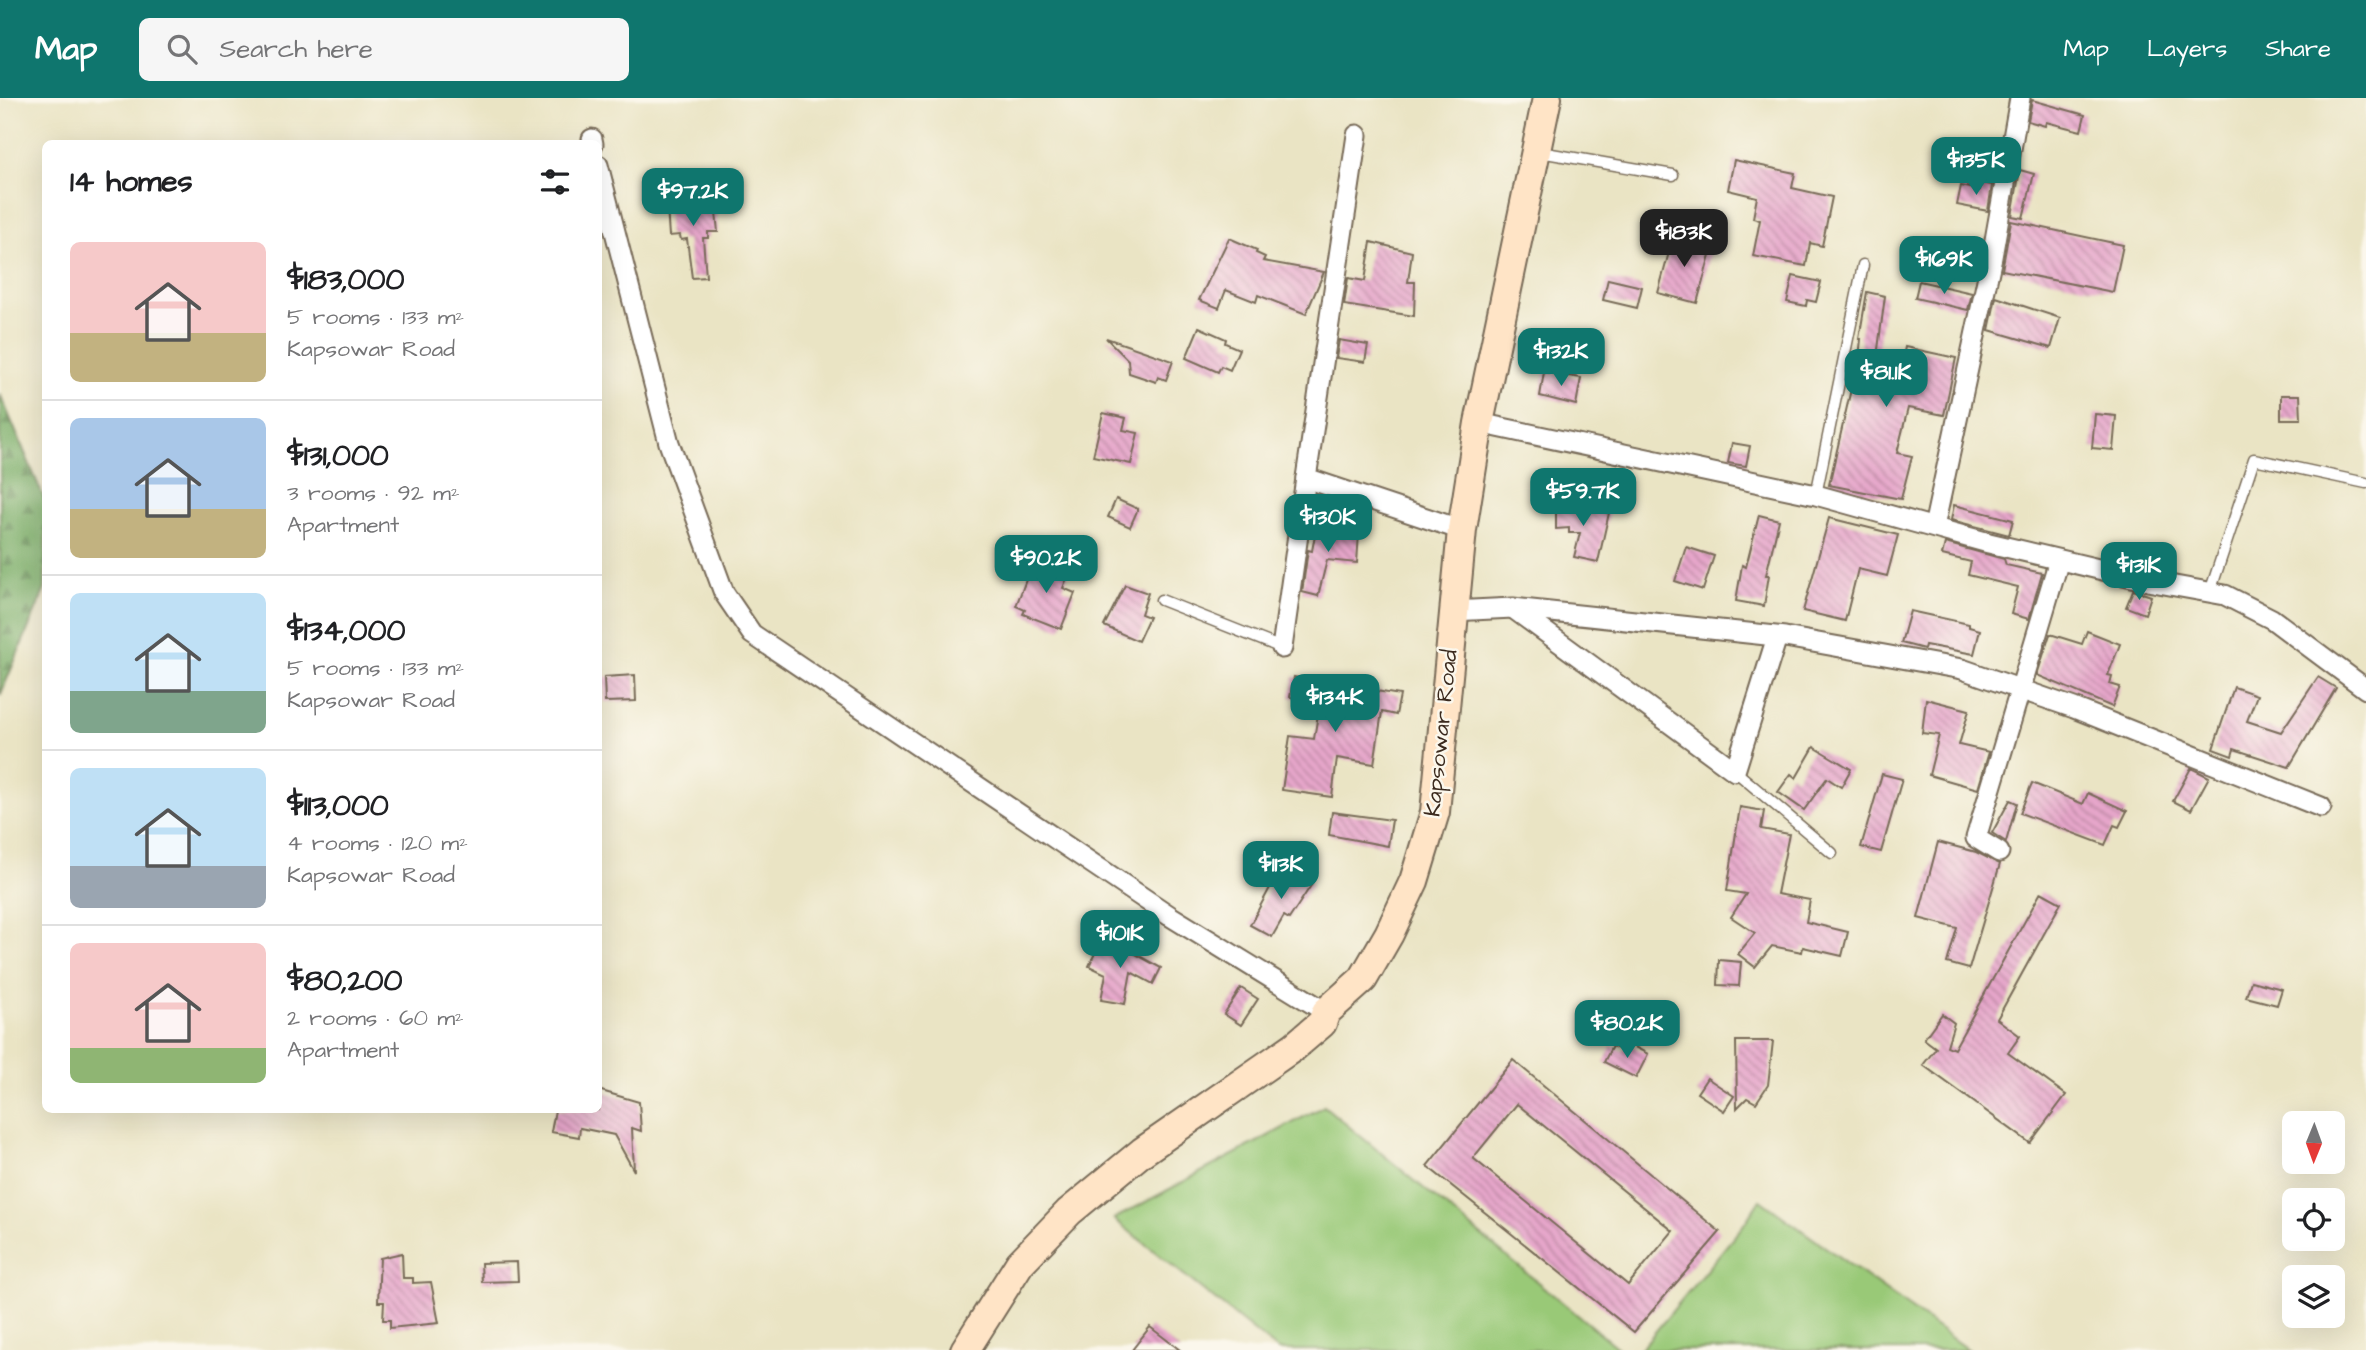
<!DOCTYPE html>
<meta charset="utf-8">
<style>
:root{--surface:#fff;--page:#f6f6f6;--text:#202124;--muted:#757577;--line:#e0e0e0;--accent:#0f766e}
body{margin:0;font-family:"Architects Daughter",sans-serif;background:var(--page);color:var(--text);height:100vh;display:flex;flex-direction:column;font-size:26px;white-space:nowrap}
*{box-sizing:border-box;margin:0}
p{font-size:23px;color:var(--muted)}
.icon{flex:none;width:38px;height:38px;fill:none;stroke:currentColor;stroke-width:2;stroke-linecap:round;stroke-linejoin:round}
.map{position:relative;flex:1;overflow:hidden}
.sheet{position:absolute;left:42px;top:42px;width:560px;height:973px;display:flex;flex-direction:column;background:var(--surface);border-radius:10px;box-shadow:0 7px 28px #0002}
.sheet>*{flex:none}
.needle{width:46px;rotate:181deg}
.tools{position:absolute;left:2282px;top:1013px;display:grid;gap:14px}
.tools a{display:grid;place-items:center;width:63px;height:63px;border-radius:10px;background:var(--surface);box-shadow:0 7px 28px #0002;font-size:35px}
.price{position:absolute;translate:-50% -60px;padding:0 16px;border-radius:14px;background:var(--accent);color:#fff;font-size:23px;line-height:46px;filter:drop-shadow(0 2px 4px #0008)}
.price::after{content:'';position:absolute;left:50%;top:42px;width:21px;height:16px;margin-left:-10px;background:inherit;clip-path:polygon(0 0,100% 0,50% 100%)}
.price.selected{background:#222;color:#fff}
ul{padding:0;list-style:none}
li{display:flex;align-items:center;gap:21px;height:175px;padding:0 28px}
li+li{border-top:2px solid var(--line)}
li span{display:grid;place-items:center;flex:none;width:196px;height:140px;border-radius:10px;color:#555}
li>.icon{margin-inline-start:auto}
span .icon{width:84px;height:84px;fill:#fffc;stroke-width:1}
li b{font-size:30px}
h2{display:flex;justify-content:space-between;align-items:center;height:84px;padding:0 28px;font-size:30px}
header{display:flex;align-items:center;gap:42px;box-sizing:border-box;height:98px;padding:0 35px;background:var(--accent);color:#fff}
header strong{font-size:33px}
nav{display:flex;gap:38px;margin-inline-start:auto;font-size:24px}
.search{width:490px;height:63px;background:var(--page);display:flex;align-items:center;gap:18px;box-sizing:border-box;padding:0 24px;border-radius:10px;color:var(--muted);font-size:26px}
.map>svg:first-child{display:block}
.forest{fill:url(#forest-firs);stroke:#5a6c43;stroke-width:2}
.pitch{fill:#99c977;stroke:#6a7a4a;stroke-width:2}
.building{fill:url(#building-back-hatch);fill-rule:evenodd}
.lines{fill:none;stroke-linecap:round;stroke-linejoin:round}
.lane-casing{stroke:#786b58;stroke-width:13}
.street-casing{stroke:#786b58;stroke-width:23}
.secondary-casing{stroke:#786b58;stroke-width:32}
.lane{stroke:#fff;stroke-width:10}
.street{stroke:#fff;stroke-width:19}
.secondary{stroke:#ffe4c6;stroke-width:28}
.labels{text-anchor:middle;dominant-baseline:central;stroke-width:5;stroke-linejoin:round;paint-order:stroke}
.street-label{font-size:23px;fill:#3b2a1e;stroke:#fbf7ec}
</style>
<header>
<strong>Map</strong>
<div class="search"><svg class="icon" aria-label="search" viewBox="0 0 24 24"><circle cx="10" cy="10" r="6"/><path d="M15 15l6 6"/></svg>Search here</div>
<nav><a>Map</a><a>Layers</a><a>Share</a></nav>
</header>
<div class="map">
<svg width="2366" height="1252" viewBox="0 0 2366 1252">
<defs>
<pattern id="forest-firs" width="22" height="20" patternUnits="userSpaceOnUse" patternTransform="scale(1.75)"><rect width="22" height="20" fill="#7aad68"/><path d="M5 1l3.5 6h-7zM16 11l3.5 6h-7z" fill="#658d55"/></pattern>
<pattern id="building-back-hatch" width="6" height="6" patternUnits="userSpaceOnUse" patternTransform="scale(1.75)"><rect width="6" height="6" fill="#e6a6ca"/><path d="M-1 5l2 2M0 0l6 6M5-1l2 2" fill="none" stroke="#bc87a3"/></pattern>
</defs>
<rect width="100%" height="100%" fill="#fbf7ec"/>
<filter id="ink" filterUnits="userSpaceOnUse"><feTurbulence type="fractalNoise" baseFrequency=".0143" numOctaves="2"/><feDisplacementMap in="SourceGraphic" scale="14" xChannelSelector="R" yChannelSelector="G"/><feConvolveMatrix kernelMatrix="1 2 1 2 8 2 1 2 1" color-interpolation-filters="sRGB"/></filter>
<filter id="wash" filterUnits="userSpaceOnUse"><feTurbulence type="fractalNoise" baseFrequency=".00686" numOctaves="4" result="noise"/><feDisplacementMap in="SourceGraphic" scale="28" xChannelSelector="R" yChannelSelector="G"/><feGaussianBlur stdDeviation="1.57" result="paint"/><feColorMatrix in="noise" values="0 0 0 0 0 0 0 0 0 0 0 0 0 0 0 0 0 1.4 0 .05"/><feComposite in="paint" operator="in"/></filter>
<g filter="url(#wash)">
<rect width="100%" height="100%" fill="#eae4c4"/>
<path class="forest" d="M0 296 46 405 45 491 0 598Z"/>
<g class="pitch">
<path d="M1324 1008 1620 1252H1278L1114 1121Z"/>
<path d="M1760 1102 1968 1252H1640L1742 1129Z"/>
</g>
<g id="blocks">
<g class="building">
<path d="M2032 2 2085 17 2081 33 2046 24 2045 28 2028 23Z"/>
<path d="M1734 62 1795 75 1792 90 1832 99 1822 148 1810 145 1806 168 1753 158 1760 122 1753 120 1757 99 1728 92Z"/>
<path d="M2020 72 2034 76 2023 120 2012 118Z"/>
<path d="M1981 85 1992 87 1988 113 1957 107 1961 88 1980 92Z"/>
<path d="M699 98 700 103 715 105 718 134H708V140H703L706 179 692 180 687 141 681 142 680 137 669 138 667 109 679 105 678 99Z"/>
<path d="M2011 123 2123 147 2113 194 2002 172Z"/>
<path d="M1675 132 1696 138 1693 149 1711 153 1697 205 1658 195Z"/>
<path d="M1229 140 1257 152 1256 155 1265 159 1263 163 1324 174 1306 216 1258 197 1256 204 1226 192 1219 210 1199 202Z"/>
<path d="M1371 144 1412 154 1408 184H1415L1414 218 1344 207 1348 180 1365 183Z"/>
<path d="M1793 178 1821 184 1816 204 1807 202 1806 208 1787 204Z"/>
<path d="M1608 181 1642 189 1637 210 1603 202Z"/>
<path d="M1919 183 1972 195 1968 212 1915 200Z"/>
<path d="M1867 194 1885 198 1877 259 1902 263 1905 249 1956 260 1944 317 1908 310 1897 355 1912 358 1901 401 1829 387 1854 278H1857L1861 241H1859Z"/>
<path d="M1996 199 2060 220 2051 250 1989 232Z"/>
<path d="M1199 229 1226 241 1225 245 1239 251 1230 272 1221 268 1218 274 1186 260Z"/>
<path d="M1106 240 1173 263 1166 282 1158 279 1156 284 1129 275 1128 262Z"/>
<path d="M1339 242 1368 247 1365 264 1336 260Z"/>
<path d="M1544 274 1581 280 1576 307 1540 298Z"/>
<path d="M2281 297H2300L2301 321H2281Z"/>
<path d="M1103 315 1126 320 1123 332 1138 335 1131 366 1093 358Z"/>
<path d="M2095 316 2116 318 2113 352 2092 350Z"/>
<path d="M1732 345 1750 348 1746 368 1728 365Z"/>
<path d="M1116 401 1138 411 1130 429 1108 419Z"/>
<path d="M1556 405H1581V408L1609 415 1598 464 1574 459 1580 435H1569V430L1556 431Z"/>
<path d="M1954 407 2013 422 2009 437 1951 422Z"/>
<path d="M1759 417 1779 422 1766 477H1769L1764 508 1736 503 1742 467 1746 469Z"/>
<path d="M1829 420 1898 437 1887 478 1858 471 1845 523 1803 513Z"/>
<path d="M1317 426 1359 435 1357 465 1327 462 1318 498 1302 494 1308 452 1312 453Z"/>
<path d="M1945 445 2004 461 2006 467 2042 475 2029 521 2011 516 2018 489 1968 477 1971 464 1942 457Z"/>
<path d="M1686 449 1714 458 1703 492 1675 483Z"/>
<path d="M1034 461 1069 475 1063 490 1075 495 1061 531 1023 516 1025 512 1016 508Z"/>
<path d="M1125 487 1148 495 1141 516 1149 519 1138 543 1104 528Z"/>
<path d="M2133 492 2151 498 2145 516 2126 509Z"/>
<path d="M1910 513 1969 526V529L1980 532 1974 556 1925 547 1924 551 1901 545Z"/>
<path d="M2087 533 2120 546 2108 577 2112 578 2110 586 2120 589 2112 609 2037 577 2050 536 2082 546Z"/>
<path d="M635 577 636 603 605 604 604 579Z"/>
<path d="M1294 579 1400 597 1396 617 1382 614 1374 666 1337 660 1332 699 1282 692 1290 638 1314 641 1320 604 1290 599Z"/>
<path d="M2318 579 2336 590 2289 669 2234 651 2232 658 2213 651 2234 589 2257 597 2247 623 2281 634Z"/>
<path d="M1926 601 1969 612 1959 647 1989 654 1978 691 1929 677 1939 637 1922 635Z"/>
<path d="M1814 649 1851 671 1841 689 1827 680 1804 712 1778 694 1791 676 1796 680Z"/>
<path d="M2191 670 2209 679 2191 712 2173 703Z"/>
<path d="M1882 676 1902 681 1881 754 1861 749Z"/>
<path d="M2032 685 2083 706 2088 695 2127 713 2119 729 2114 727 2105 747 2020 715Z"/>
<path d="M2010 702 2017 705 2006 744 1992 735Z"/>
<path d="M1740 709 1764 713 1761 731 1789 736 1777 796 1810 802 1806 824 1848 834 1842 858 1803 849 1802 854 1772 848 1755 869 1738 856 1755 835 1731 819 1746 796 1727 793Z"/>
<path d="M1332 714 1392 722 1388 748 1329 737Z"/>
<path d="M1938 744 1976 754 2000 766 1969 871 1947 865 1957 830 1918 820Z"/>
<path d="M1289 767 1312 786 1289 821 1284 818 1272 839 1250 827 1272 786Z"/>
<path d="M2041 794 2061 805 1997 921 2020 938 2008 955 2066 997 2030 1045 1923 967 1936 950 1924 941 1942 916 1954 925 1947 948 1954 951Z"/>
<path d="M1103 838 1161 870 1153 886 1131 874 1125 906 1101 902 1106 876 1089 868Z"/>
<path d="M1719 862 1741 864 1739 888 1718 887Z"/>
<path d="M2251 883 2282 891 2277 907 2246 899Z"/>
<path d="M1241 890 1258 901 1241 927 1224 916Z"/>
<path d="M1736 943H1773L1768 987 1756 1005 1747 1000 1737 1010Z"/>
<path d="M1627 945 1648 956 1636 980 1604 964 1612 948 1623 953Z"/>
<path d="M1513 962 1720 1134 1634 1234 1427 1068ZM1517 1006 1673 1133 1628 1187 1473 1060Z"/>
<path d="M1707 980 1734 998 1724 1013 1697 995Z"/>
<path d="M598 992 639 1004 641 1033 632 1030 634 1073 614 1037 580 1030 579 1039 551 1034 555 1012H598Z"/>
<path d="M402 1155 403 1180H413V1185L431 1184 439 1225 390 1230V1222H383L384 1204H378L380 1160Z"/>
<path d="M517 1164 518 1183 482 1184 481 1165Z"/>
<path d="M1150 1229 1180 1252H1132Z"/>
</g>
</g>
</g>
<g filter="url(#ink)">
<use href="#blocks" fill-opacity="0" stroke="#786b58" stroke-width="2"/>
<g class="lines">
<defs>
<g id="lane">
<path d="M1540 54 1673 77"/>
<path d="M1816 397 1863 167"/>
<path d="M2210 494 2254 361 2366 385"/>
<path d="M1161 502 1282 550"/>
<path d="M1735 673 1832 755"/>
</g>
<g id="street">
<path d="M1357 37 1306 380 1462 432"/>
<path d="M592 41 593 46"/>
<path d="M598 67 669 345 724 495 752 536 1170 818 1326 914"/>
<path d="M1479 325 1816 397 1989 445 2153 484 2225 497 2272 521 2366 591"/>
<path d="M1934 429 1992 159 2020 0"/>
<path d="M1514 511 1735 673 1777 539"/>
<path d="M1452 513 1513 510 1785 539 1962 571 2074 610 2321 709"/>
<path d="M1282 550 1306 380"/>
<path d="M1999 754 1976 740 2059 462"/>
</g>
<path id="secondary" d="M965 1252 1020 1165 1069 1114 1142 1054 1295 948 1322 925 1326 914 1363 881 1389 836 1414 783 1435 714 1462 432 1479 325 1547 0"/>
</defs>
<use href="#lane" class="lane-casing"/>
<use href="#street" class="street-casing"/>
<use href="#secondary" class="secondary-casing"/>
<use href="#lane" class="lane"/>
<use href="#street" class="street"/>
<use href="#secondary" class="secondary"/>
</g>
</g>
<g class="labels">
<g class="street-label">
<text transform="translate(1441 635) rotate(-84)">Kapsowar Road</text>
</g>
</g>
</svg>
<div class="tools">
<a><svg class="needle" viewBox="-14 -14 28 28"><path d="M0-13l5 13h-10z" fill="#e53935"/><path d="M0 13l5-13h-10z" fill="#757577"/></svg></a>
<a><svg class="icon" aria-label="locate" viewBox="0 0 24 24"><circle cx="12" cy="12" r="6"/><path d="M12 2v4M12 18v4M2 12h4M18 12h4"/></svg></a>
<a><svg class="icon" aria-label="layers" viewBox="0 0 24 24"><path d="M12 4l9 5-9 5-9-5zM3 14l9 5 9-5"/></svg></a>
</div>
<b class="price" style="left:1976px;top:99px">$135K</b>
<b class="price" style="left:693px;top:130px">$97.2K</b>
<b class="price selected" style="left:1684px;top:171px">$183K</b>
<b class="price" style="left:1944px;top:198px">$169K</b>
<b class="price" style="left:1561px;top:290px">$132K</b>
<b class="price" style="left:1886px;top:311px">$81.1K</b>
<b class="price" style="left:1583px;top:430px">$59.7K</b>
<b class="price" style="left:1328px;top:456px">$130K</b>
<b class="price" style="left:1046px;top:497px">$90.2K</b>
<b class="price" style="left:2139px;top:504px">$131K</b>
<b class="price" style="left:1335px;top:636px">$134K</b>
<b class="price" style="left:1281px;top:803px">$113K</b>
<b class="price" style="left:1120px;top:872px">$101K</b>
<b class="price" style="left:1627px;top:962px">$80.2K</b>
<section class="sheet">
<h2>14 homes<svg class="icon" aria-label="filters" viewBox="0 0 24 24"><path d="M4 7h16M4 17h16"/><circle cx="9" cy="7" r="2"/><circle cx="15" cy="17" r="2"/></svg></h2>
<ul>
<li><span style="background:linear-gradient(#f6c9c9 65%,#c2b280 0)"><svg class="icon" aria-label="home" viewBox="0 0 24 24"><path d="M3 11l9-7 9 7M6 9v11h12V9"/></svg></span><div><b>$183,000</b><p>5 rooms · 133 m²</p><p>Kapsowar Road</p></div></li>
<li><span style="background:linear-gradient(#a9c7e8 65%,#c2b280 0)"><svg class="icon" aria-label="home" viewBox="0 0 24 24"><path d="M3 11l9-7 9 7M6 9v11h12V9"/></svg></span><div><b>$131,000</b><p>3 rooms · 92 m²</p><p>Apartment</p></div></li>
<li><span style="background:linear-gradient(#bfe0f5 70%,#7fa58c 0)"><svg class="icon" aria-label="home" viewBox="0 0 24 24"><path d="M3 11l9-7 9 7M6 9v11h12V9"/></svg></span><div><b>$134,000</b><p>5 rooms · 133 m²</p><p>Kapsowar Road</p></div></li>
<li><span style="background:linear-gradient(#bfe0f5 70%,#9aa5b1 0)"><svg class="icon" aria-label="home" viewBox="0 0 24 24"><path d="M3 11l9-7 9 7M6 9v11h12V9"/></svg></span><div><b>$113,000</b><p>4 rooms · 120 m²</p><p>Kapsowar Road</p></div></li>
<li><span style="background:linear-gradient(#f6c9c9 75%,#8fb573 0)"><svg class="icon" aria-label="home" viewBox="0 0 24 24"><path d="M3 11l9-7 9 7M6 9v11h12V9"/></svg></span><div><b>$80,200</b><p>2 rooms · 60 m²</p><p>Apartment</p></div></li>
</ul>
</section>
</div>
